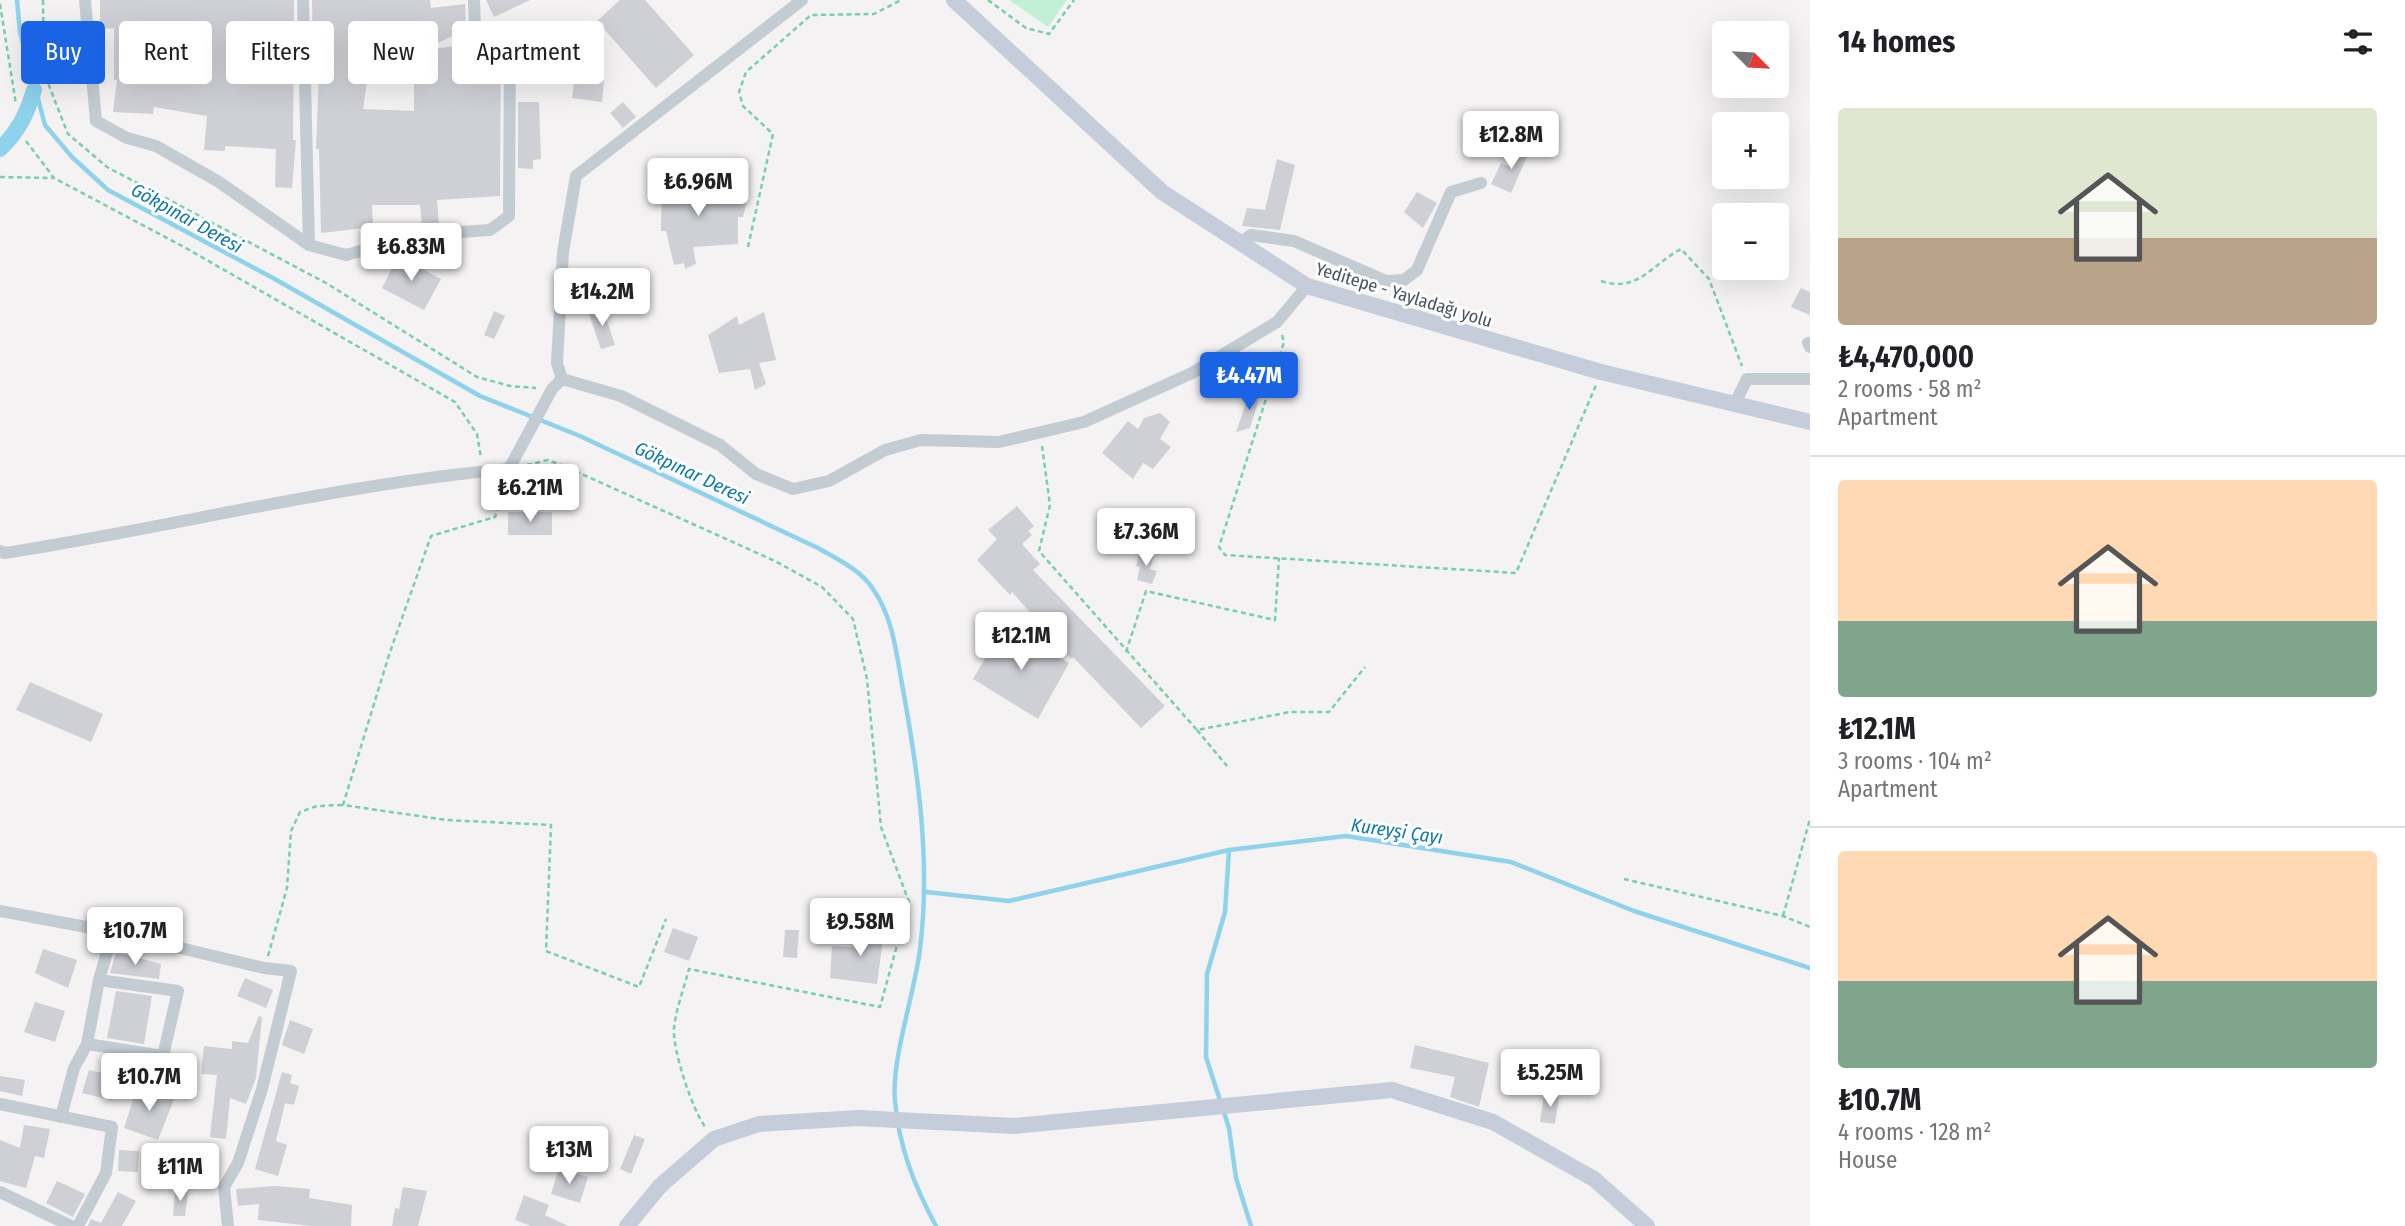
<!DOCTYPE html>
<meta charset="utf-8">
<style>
:root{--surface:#fff;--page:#f6f6f6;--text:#202124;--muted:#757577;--line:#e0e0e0;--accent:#1a63e5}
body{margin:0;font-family:"Fira Sans Condensed",sans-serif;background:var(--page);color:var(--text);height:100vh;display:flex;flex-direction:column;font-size:26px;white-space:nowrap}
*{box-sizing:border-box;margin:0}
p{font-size:23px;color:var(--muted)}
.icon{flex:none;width:38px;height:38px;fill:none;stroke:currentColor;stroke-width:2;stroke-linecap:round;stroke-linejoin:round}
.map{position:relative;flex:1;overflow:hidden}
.drawer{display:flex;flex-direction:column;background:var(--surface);width:595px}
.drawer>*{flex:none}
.banner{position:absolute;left:21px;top:21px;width:665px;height:63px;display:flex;gap:14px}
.needle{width:46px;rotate:114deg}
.controls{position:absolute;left:1712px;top:21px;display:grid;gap:14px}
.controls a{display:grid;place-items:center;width:77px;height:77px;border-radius:7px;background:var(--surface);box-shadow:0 7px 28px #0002;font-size:35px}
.price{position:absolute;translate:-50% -60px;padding:0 16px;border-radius:7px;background:#fff;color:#222;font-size:23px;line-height:46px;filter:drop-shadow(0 2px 4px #0008)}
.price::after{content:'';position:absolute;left:50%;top:42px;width:21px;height:16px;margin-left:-10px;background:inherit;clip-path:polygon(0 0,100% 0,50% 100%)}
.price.active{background:var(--accent);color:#fff}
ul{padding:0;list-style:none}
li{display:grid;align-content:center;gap:14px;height:371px;padding:0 28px}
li+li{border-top:2px solid var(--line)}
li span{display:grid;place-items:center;height:217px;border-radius:7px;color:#555}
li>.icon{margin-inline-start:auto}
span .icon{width:126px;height:126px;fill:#fffc;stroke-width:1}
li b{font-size:30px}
h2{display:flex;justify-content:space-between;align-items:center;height:84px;padding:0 28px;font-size:30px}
.chip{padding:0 24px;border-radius:7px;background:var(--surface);box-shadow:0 7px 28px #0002;font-size:24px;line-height:63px}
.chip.active{background:var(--accent);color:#fff}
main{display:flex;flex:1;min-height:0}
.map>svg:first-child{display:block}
.green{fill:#c2f0d7}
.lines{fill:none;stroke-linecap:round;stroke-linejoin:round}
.stream{stroke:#8fd2ec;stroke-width:4.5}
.canal{stroke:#8fd2ec;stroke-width:16}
.building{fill:#ced0d6;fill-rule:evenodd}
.path{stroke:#79ceab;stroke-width:2.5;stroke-dasharray:5 3.5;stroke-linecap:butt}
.street{stroke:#c3cbd3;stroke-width:12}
.secondary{stroke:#c5cdda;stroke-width:16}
.labels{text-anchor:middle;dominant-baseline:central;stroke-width:6;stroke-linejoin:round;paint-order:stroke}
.street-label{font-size:18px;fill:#49535f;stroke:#fff}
.water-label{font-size:19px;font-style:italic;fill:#0d7aa7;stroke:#fff}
</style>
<main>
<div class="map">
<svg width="1810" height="1226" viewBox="0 0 1810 1226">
<rect width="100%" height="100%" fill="#f4f2f2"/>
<path class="green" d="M1009 0H1067L1048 27Z"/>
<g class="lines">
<g class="stream">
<path d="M17 0 20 32 45 125 72 157 108 190 273 278 480 396 580 436 818 548C837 559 861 570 873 589 893 618 896 651 902 684 918 771 931 861 920 949 915 992 891 1060 895 1101 899 1147 914 1185 936 1226"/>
<path d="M1229 850 1225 912 1207 974 1206 1057 1229 1128 1236 1178 1251 1226"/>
<path d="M926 892 1009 901 1229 850 1346 836 1511 862 1634 911 1810 968"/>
</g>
<path class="canal" d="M0 149C18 132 27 114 34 90"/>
</g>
<g class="building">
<path d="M100 0H294L293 140H296L292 188 275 187 276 149 225 146V151L204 150 207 116 154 107 153 114 113 112 117 80H114V28L100 29Z"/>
<path d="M312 0H430L431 8 465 4 466 30 422 50 501 41 500 196 437 200 439 224 422 225 420 205H372L373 227 321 233 319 149H316L319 70 313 69ZM369 68 414 69V111L363 109Z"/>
<path d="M486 0H530L494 17Z"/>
<path d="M620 0H645L694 55 656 88 597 21Z"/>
<path d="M575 76 604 80 602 102 572 98Z"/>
<path d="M518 102H539L541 159 533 160V169L518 168Z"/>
<path d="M623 102 636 117 623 128 610 113Z"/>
<path d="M1518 146 1529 152 1511 193 1491 184 1501 163 1508 166Z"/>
<path d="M1277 159 1295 165 1280 230 1242 226 1247 208 1265 210Z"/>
<path d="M662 177H695V193L723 196 725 191 748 196 743 217H738V244L693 247 696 264 685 269 684 263 674 265 666 231H661Z"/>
<path d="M1417 192 1437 203 1423 228 1404 212Z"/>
<path d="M398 256 441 279 424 310 382 288Z"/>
<path d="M1801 288 1810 292V315L1791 307Z"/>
<path d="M602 306 615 345 601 349 588 311Z"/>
<path d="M494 311 505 316 494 339 484 335Z"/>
<path d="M764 312 776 360 759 363 766 384 755 390 750 369 719 373 708 335 737 316 739 325Z"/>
<path d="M1250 392 1260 395 1250 428 1236 432Z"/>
<path d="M1160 413 1170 422 1160 439 1171 447 1153 469 1143 463 1133 479 1102 453 1128 421 1138 429 1144 418Z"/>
<path d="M1017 506 1034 526 1028 531 1032 535 1022 544 1040 564 1033 570 1165 706 1141 728 1073 657 1071 659 1012 592 1010 595 977 560 997 539 988 530Z"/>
<rect x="508" y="512" width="44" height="23"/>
<path d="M1140 551 1154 555 1150 569 1141 567 1157 571 1152 584 1137 580 1140 567 1136 566Z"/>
<path d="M1005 625 1069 663 1038 719 973 679Z"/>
<path d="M30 682 103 714 91 742 16 710Z"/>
<path d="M869 921 885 923 877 984 830 978 832 946 865 948Z"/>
<path d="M673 928 698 937 689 961 664 952Z"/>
<path d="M785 930H799L797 958 783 957Z"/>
<path d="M43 949 77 960 68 988 35 973Z"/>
<path d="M116 952 161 964 159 979 110 973Z"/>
<path d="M245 978 273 990 266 1008 237 996Z"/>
<path d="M116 991 152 996 144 1044 107 1038Z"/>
<path d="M35 1002 65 1011 55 1042 24 1032Z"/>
<path d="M259 1016 262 1017 256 1078 246 1104 230 1098 226 1139 210 1137 217 1075 201 1074 204 1046 232 1049V1041L248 1043Z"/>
<path d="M290 1020 313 1029 304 1054 282 1045Z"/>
<path d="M1415 1045 1489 1063 1479 1107 1450 1097 1455 1077 1410 1068Z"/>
<path d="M89 1070 117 1076 111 1100 82 1093Z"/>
<path d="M282 1072 292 1075 290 1083 299 1086 294 1105 285 1103 276 1141 287 1145 278 1176 255 1169Z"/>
<path d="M0 1076 25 1080 22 1096 0 1091Z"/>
<path d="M138 1085 174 1099 158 1140 124 1128Z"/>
<path d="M1544 1095 1559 1097 1555 1124 1540 1122Z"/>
<path d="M24 1125 50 1129 44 1158 35 1156 26 1188 0 1181V1140L20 1148Z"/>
<path d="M634 1135 645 1139 631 1174 620 1169Z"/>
<path d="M119 1150 139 1151 138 1172 118 1171Z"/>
<path d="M559 1168 588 1177 580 1203 551 1194Z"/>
<path d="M57 1181 85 1194 73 1217 46 1203Z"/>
<path d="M275 1186 310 1189 309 1198 352 1205 351 1226H311L258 1220 259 1204 238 1206 236 1189Z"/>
<path d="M403 1187 427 1191 418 1226H392L395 1208 399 1209Z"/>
<path d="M175 1191H188L185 1216H173Z"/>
<path d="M118 1192 136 1201 122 1226H88L91 1219 101 1223Z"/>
<path d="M524 1195 549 1205 545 1215 568 1226H531L515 1220Z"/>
</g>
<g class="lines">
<g class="path">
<path d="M43 0 44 73 68 134 107 167 326 283 477 377 510 386 536 388"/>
<path d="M988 0 1026 28 1049 34 1074 0"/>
<path d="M0 4 16 104"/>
<path d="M26 141 54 178 184 247 455 402 477 434 481 458"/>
<path d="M0 177 54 178"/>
<path d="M748 247 773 134 743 106 739 92 746 72 811 15 874 14 901 0"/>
<path d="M1601 281C1638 293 1651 265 1681 249L1709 279 1742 366"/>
<path d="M1282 335 1284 342 1219 547 1225 555 1516 573 1596 385"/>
<path d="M1042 446 1050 505 1039 551 1197 730 1290 712H1329L1365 667"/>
<path d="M527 465 548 460 566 467 775 561 822 587 853 619 867 679 881 827 909 902 880 1007 689 969C684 988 676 1009 674 1028 672 1049 693 1112 706 1128"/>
<path d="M508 482 495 517 431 536 389 655 343 805 446 820 551 825 546 951 639 987 666 919"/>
<path d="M1126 652 1146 591 1275 620 1279 558"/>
<path d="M1197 730 1227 766"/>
<path d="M1624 879 1783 916 1810 927"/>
<path d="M1783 916 1810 819"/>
<path d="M268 956 287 888 291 831 300 812 317 806 343 805"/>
</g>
<g class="street">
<path d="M85 0 96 121 127 138 156 146 219 182 309 245 346 255 417 235 490 230 509 216 510 32 475 30 474 0"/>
<path d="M303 0 309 245"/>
<path d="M1240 243 1251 235 1294 241 1386 281 1404 280 1417 270 1451 192 1481 183"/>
<path d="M1808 343 1810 347"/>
<path d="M562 379 557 363 563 252 576 176 802 0"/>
<path d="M1734 405 1747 379H1810"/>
<path d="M0 551 4 553C173 527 339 484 509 469L552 389 562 379 621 396 720 445 756 474 793 489 829 481 885 450 921 440 999 442 1084 422 1192 373 1277 322 1307 286"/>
<path d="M0 911 113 932 264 968 291 971 262 1089 238 1163 224 1187 228 1226"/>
<path d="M87 1044 163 1056 178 991 99 980"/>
<path d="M0 1104 112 1127 106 1173 78 1226"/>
<path d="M61 1117 74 1068 87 1044 99 980 113 932"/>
<path d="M0 1192 71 1226"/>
</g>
<g class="secondary">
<path d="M954 0 1162 192 1307 286 1601 372 1810 422"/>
<path d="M627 1226 660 1186 714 1139 759 1124 858 1118 1014 1126 1392 1090 1493 1122 1594 1179 1647 1226"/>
</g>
</g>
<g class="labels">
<g class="street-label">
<text transform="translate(1404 295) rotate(17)">Yeditepe - Yayladağı yolu</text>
</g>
<g class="water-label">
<text transform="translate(187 218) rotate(29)">Gökpınar Deresi</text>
<text transform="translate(692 473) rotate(25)">Gökpınar Deresi</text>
<text transform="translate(1397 831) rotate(8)">Kureyşi Çayı</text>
</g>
</g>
</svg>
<div class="controls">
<a><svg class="needle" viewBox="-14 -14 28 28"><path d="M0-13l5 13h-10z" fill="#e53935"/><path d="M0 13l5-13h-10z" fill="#757577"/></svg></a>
<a>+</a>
<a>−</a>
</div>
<b class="price" style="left:1511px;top:171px">₺12.8M</b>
<b class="price" style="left:698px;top:218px">₺6.96M</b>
<b class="price" style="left:411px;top:283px">₺6.83M</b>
<b class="price" style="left:602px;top:328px">₺14.2M</b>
<b class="price active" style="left:1249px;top:412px">₺4.47M</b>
<b class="price" style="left:530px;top:524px">₺6.21M</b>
<b class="price" style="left:1146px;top:568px">₺7.36M</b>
<b class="price" style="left:1021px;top:672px">₺12.1M</b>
<b class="price" style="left:860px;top:958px">₺9.58M</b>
<b class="price" style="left:135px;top:967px">₺10.7M</b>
<b class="price" style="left:1550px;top:1109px">₺5.25M</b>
<b class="price" style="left:149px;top:1113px">₺10.7M</b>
<b class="price" style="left:569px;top:1186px">₺13M</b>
<b class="price" style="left:180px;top:1203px">₺11M</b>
<div class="banner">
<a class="chip active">Buy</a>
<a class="chip">Rent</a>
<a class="chip">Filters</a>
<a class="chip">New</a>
<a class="chip">Apartment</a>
</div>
</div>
<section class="drawer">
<h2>14 homes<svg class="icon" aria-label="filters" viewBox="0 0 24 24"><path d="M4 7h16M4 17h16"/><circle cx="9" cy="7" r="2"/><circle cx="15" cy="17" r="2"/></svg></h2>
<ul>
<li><span style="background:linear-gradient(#dfe7d0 60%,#b9a48a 0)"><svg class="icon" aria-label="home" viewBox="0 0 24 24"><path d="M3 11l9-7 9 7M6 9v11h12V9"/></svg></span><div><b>₺4,470,000</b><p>2 rooms · 58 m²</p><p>Apartment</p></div></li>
<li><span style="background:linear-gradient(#ffd9b3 65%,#7fa58c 0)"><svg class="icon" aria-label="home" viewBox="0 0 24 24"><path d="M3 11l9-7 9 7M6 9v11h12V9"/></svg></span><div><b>₺12.1M</b><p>3 rooms · 104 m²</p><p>Apartment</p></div></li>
<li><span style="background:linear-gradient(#ffd9b3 60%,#7fa58c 0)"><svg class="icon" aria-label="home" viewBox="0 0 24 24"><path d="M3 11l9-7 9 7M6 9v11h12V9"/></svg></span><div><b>₺10.7M</b><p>4 rooms · 128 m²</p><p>House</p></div></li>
</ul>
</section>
</main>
